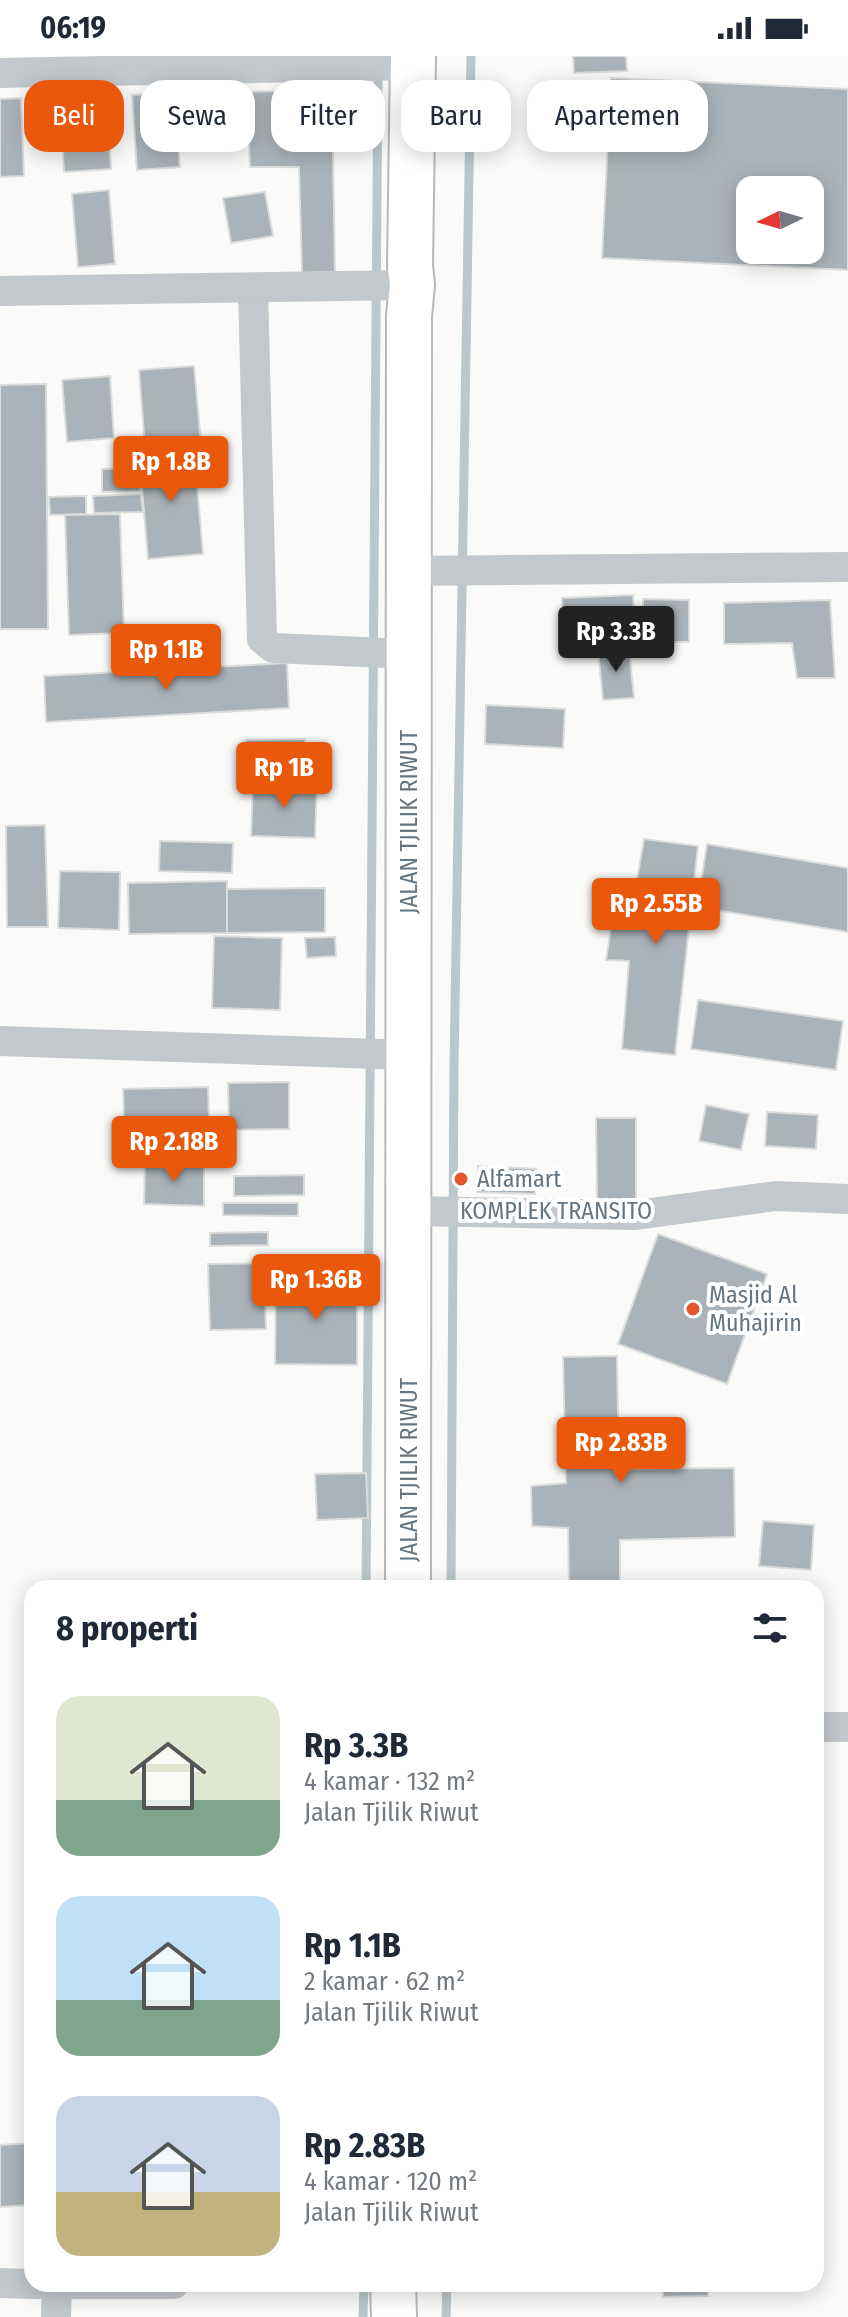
<!DOCTYPE html>
<html lang="id">
<meta charset="utf-8">
<style>
:root{--surface:#fff;--page:#f2f2f3;--text:#1f2937;--muted:#747a83;--accent:#ea580c}
body{margin:0;font-family:"Fira Sans Condensed",sans-serif;background:var(--page);color:var(--text);height:100vh;display:flex;flex-direction:column;font-size:30px;white-space:nowrap}
*{box-sizing:border-box;margin:0}
p{font-size:26px;color:var(--muted)}
.icon{flex:none;width:44px;height:44px;fill:none;stroke:currentColor;stroke-width:2;stroke-linecap:round;stroke-linejoin:round}
.map{position:relative;flex:1;overflow:hidden}
.sheet{position:absolute;left:24px;top:1524px;width:800px;height:712px;display:flex;flex-direction:column;background:var(--surface);border-radius:24px;box-shadow:0 4px 20px #0003}
.sheet>*{flex:none}
.guide{position:absolute;left:24px;top:24px;width:800px;height:72px;display:flex;gap:16px}
.needle{width:52px;rotate:265deg}
.buttons{position:absolute;left:736px;top:120px;display:grid;gap:16px}
.buttons a{display:grid;place-items:center;width:88px;height:88px;border-radius:16px;background:var(--surface);box-shadow:0 4px 20px #0003;font-size:40px}
.price{position:absolute;translate:-50% -68px;padding:0 18px;border-radius:8px;background:var(--accent);color:#fff;font-size:26px;line-height:52px;filter:drop-shadow(0 2px 4px #0008)}
.price::after{content:'';position:absolute;left:50%;top:48px;width:24px;height:18px;margin-left:-12px;background:inherit;clip-path:polygon(0 0,100% 0,50% 100%)}
.price.current{background:#222;color:#fff}
ul{padding:0;list-style:none}
li{display:flex;align-items:center;gap:24px;height:200px;padding:0 32px}
li span{display:grid;place-items:center;flex:none;width:224px;height:160px;border-radius:24px;color:#555}
li>.icon{margin-inline-start:auto}
span .icon{width:96px;height:96px;fill:#fffc;stroke-width:1}
li b{font-size:34px}
h2{display:flex;justify-content:space-between;align-items:center;height:96px;padding:0 32px;font-size:34px}
.tag{padding:0 28px;border-radius:24px;background:var(--surface);box-shadow:0 4px 20px #0003;font-size:28px;line-height:72px}
.tag.current{background:var(--accent);color:#fff}
.status{display:flex;justify-content:space-between;align-items:center;height:56px;padding:0 40px;background:var(--surface);direction:ltr}
.status svg{height:22px;fill:currentColor}
.map>svg:first-child{display:block}
.lines{fill:none;stroke-linecap:round;stroke-linejoin:round}
.stream{stroke:#bbc7cb;stroke-width:9}
.building{fill:#aab3b9;stroke:#dcdcda;stroke-width:2;fill-rule:evenodd}
.highway-casing{stroke:#b4b9bd;stroke-width:48}
.street{stroke:#c3c8cc;stroke-width:30}
.highway{stroke:#fff;stroke-width:44}
.poi-dot{fill:#e4572e;stroke:#fff;stroke-width:3}
.labels{text-anchor:middle;dominant-baseline:central;stroke-width:8;stroke-linejoin:round;paint-order:stroke}
.street-label{font-size:24px;fill:#657683;stroke:#fff}
.poi-label{font-size:24px;fill:#657683;stroke:#fff;text-anchor:start}
</style>
<div class="status"><b>06:19</b><svg viewBox="0 0 49 12"><path d="M0 12V9h3v3zM5 12V6h3v6zM10 12V3h3v9zM15 12V0h3v12zM26 1h20v11H26zM47 4h2v5h-2z"/></svg></div>
<div class="map">
<svg width="848" height="2261" viewBox="0 0 848 2261">
<rect width="100%" height="100%" fill="#fafaf8"/>
<g class="lines">
<g class="stream">
<path d="M366 1532 378 15"/>
<path d="M451 1532 454 1010 471 0"/>
<path d="M363 2261 364 2228"/>
<path d="M446 2261 447 2228"/>
</g>
</g>
<g class="building">
<path d="M573 0H626L627 15 574 17Z"/>
<path d="M611 22 848 33V214L602 202ZM750 134H810V194H750Z"/>
<path d="M332 34 335 216 302 217 299 111H250L247 36Z"/>
<path d="M175 36 180 111 137 114 132 39Z"/>
<path d="M107 41 111 113 64 116 60 44Z"/>
<path d="M21 42 24 120 0 121V43Z"/>
<path d="M109 134 115 208 78 211 72 138Z"/>
<path d="M265 136 273 180 231 187 223 142Z"/>
<path d="M194 310 201 386 145 391 139 314Z"/>
<path d="M110 320 114 382 67 386 62 324Z"/>
<path d="M46 328 48 573H0V329Z"/>
<path d="M194 392 203 498 148 503 139 397Z"/>
<path d="M140 412V435L102 436V413Z"/>
<path d="M141 438 143 456 94 457 93 440Z"/>
<path d="M86 440V458L50 459 49 441Z"/>
<path d="M120 458 124 577 69 579 65 459Z"/>
<path d="M633 539 635 586 564 588 562 542Z"/>
<path d="M643 543 689 544V586H643Z"/>
<path d="M830 544 835 622H797L792 587 724 588V547Z"/>
<path d="M629 591 634 642 603 644 598 594Z"/>
<path d="M287 607 289 652 46 666 44 620Z"/>
<path d="M486 649 565 653 563 692 485 688Z"/>
<path d="M305 683V722H246V684Z"/>
<path d="M253 726 317 728 315 782 251 780Z"/>
<path d="M45 769 48 871H7L6 770Z"/>
<path d="M644 783 698 790 675 999 622 993 629 905 606 904 613 858 631 859Z"/>
<path d="M160 785 233 787 232 817 159 815Z"/>
<path d="M707 788 848 812V876L697 851Z"/>
<path d="M60 815 120 816 119 874 58 872Z"/>
<path d="M227 825V877L129 878 128 827Z"/>
<path d="M325 832V876L227 877V833Z"/>
<path d="M214 880 282 882 280 954 212 952Z"/>
<path d="M335 881 336 900 307 902 305 882Z"/>
<path d="M698 944 843 965 836 1014 691 993Z"/>
<path d="M289 1026V1073L229 1074 228 1027Z"/>
<path d="M208 1031 210 1096 125 1098 123 1033Z"/>
<path d="M706 1049 749 1058 741 1094 699 1085Z"/>
<path d="M767 1056 818 1059 816 1093 765 1090Z"/>
<path d="M596 1062H636V1143H597Z"/>
<path d="M145 1107 204 1108V1150L144 1148Z"/>
<path d="M478 1110 536 1113 535 1138 477 1136Z"/>
<path d="M304 1119V1139L234 1140V1120Z"/>
<path d="M223 1147H298V1160L223 1159Z"/>
<path d="M268 1176V1189L210 1190V1177Z"/>
<path d="M658 1178 767 1218 727 1328 618 1288Z"/>
<path d="M264 1207 266 1273 210 1274 208 1208Z"/>
<path d="M276 1222 357 1223V1309L275 1308Z"/>
<path d="M617 1300 619 1413 734 1412 735 1481 620 1484V1532H569L568 1472 532 1470 531 1430 566 1427 563 1301Z"/>
<path d="M366 1417 368 1462 317 1464 315 1418Z"/>
<path d="M763 1465 814 1469 811 1514 759 1510Z"/>
<path d="M32 2087V2149L0 2151V2089Z"/>
<path d="M663 2228H708V2240L663 2241Z"/>
</g>
<g class="lines">
<defs>
<g id="highway">
<path d="M408 1532 409 260 412 229 410 210 413 0"/>
<path d="M393 2228 394 2261"/>
</g>
</defs>
<use href="#highway" class="highway-casing"/>
<g class="street">
<path d="M0 17 413 9"/>
<path d="M253 233 262 583 273 592 408 598"/>
<path d="M0 235 412 229"/>
<path d="M409 515 848 511"/>
<path d="M0 985 408 999"/>
<path d="M407 1155 636 1159 776 1140 848 1143"/>
<path d="M816 1671H848"/>
<path d="M0 2227 32 2228"/>
<path d="M35 2228H174"/>
<path d="M56 2261 57 2229"/>
</g>
<use href="#highway" class="highway"/>
</g>
<g class="poi-dot">
<circle cx="461" cy="1123" r="8"/>
<circle cx="693" cy="1253" r="8"/>
</g>
<g class="labels">
<g class="street-label">
<text transform="translate(409 766) rotate(-90)">JALAN TJILIK RIWUT</text>
<text x="556" y="1155">KOMPLEK TRANSITO</text>
<text transform="translate(409 1414) rotate(-90)">JALAN TJILIK RIWUT</text>
</g>
<g class="poi-label">
<text x="477" y="1123">Alfamart</text>
<text x="709" y="1239">Masjid Al<tspan x="709" dy="28">Muhajirin</tspan></text>
</g>
</g>
</svg>
<div class="buttons">
<a><svg class="needle" viewBox="-14 -14 28 28"><path d="M0-13l5 13h-10z" fill="#e53935"/><path d="M0 13l5-13h-10z" fill="#747a83"/></svg></a>
</div>
<b class="price" style="left:171px;top:448px">Rp 1.8B</b>
<b class="price current" style="left:616px;top:618px">Rp 3.3B</b>
<b class="price" style="left:166px;top:636px">Rp 1.1B</b>
<b class="price" style="left:284px;top:754px">Rp 1B</b>
<b class="price" style="left:656px;top:890px">Rp 2.55B</b>
<b class="price" style="left:174px;top:1128px">Rp 2.18B</b>
<b class="price" style="left:316px;top:1266px">Rp 1.36B</b>
<b class="price" style="left:621px;top:1429px">Rp 2.83B</b>
<div class="guide">
<a class="tag current">Beli</a>
<a class="tag">Sewa</a>
<a class="tag">Filter</a>
<a class="tag">Baru</a>
<a class="tag">Apartemen</a>
</div>
<section class="sheet">
<h2>8 properti<svg class="icon" aria-label="filters" viewBox="0 0 24 24"><path d="M4 7h16M4 17h16"/><circle cx="9" cy="7" r="2"/><circle cx="15" cy="17" r="2"/></svg></h2>
<ul>
<li><span style="background:linear-gradient(#dfe7d0 65%,#7fa58c 0)"><svg class="icon" aria-label="home" viewBox="0 0 24 24"><path d="M3 11l9-7 9 7M6 9v11h12V9"/></svg></span><div><b>Rp 3.3B</b><p>4 kamar · 132 m²</p><p>Jalan Tjilik Riwut</p></div></li>
<li><span style="background:linear-gradient(#bfe0f5 65%,#7fa58c 0)"><svg class="icon" aria-label="home" viewBox="0 0 24 24"><path d="M3 11l9-7 9 7M6 9v11h12V9"/></svg></span><div><b>Rp 1.1B</b><p>2 kamar · 62 m²</p><p>Jalan Tjilik Riwut</p></div></li>
<li><span style="background:linear-gradient(#c9d6e8 60%,#c2b280 0)"><svg class="icon" aria-label="home" viewBox="0 0 24 24"><path d="M3 11l9-7 9 7M6 9v11h12V9"/></svg></span><div><b>Rp 2.83B</b><p>4 kamar · 120 m²</p><p>Jalan Tjilik Riwut</p></div></li>
</ul>
</section>
</div>
